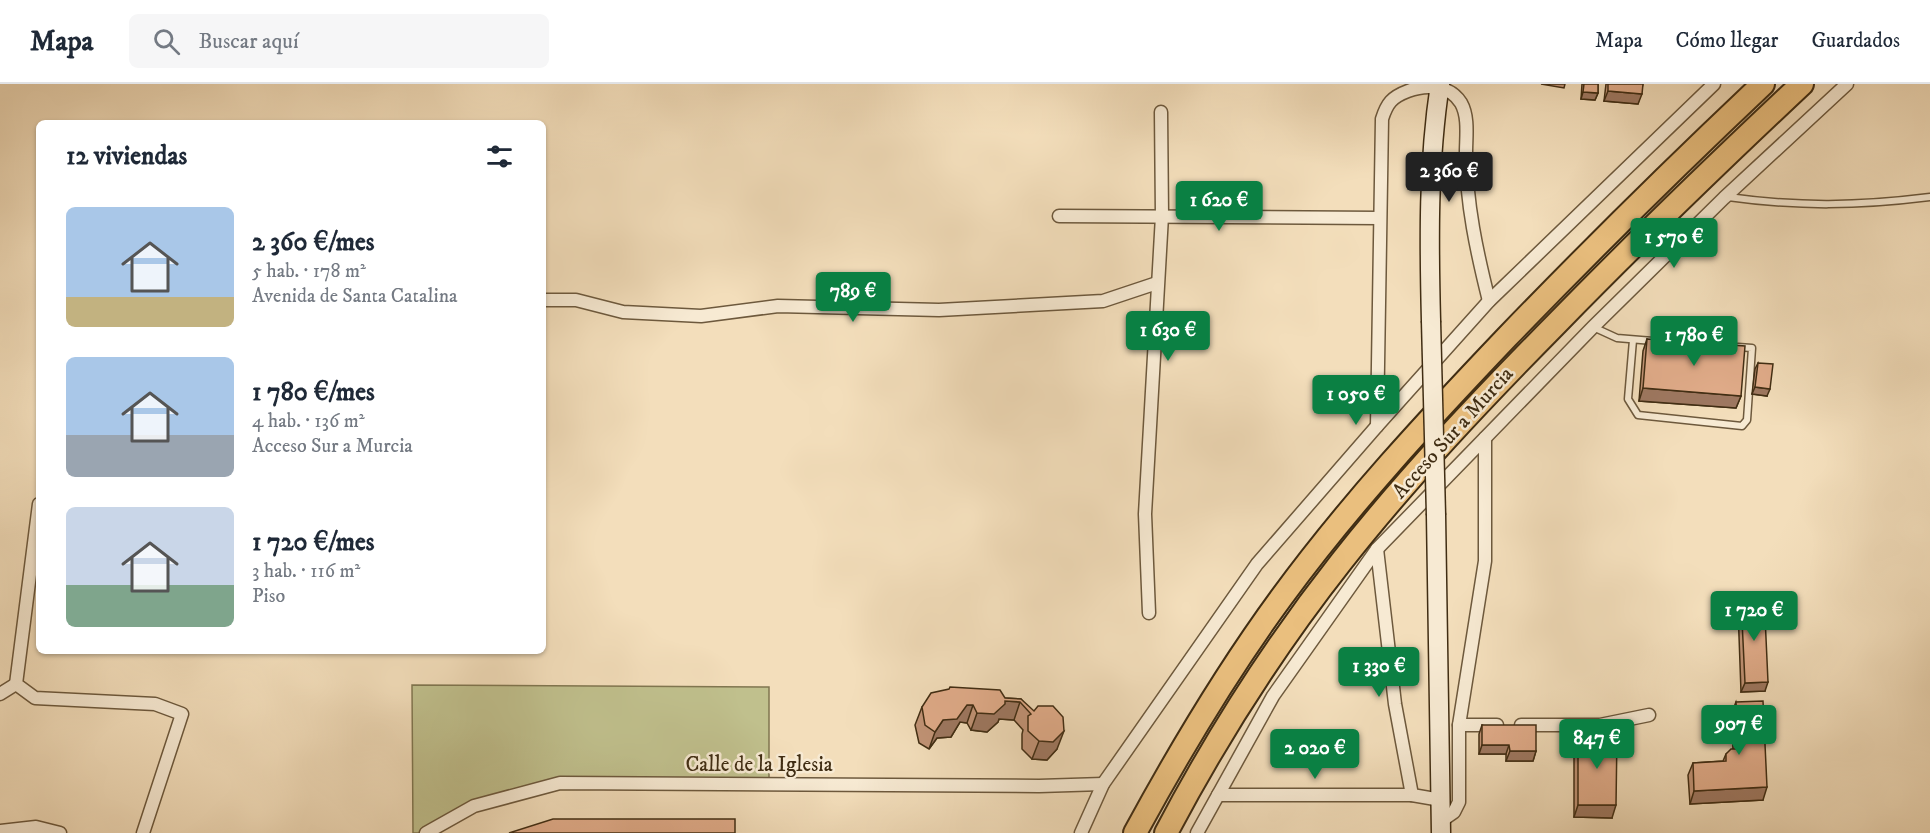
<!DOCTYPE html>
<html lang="es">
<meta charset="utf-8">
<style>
:root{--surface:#fff;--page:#f6f6f7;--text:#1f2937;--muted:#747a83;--line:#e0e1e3;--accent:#0b8043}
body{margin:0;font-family:"IM FELL DW Pica",serif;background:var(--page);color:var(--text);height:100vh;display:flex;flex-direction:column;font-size:22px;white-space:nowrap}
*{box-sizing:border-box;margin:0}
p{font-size:20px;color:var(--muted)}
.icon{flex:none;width:33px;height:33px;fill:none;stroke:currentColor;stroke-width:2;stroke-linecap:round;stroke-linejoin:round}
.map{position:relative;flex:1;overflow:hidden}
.drawer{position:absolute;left:36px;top:36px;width:510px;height:534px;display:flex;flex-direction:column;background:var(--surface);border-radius:9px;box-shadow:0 2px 4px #0004}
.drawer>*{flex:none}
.price{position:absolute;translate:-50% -51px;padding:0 14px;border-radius:6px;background:var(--accent);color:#fff;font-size:20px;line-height:39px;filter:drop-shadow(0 2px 3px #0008)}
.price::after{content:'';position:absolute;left:50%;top:36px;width:18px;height:14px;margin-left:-9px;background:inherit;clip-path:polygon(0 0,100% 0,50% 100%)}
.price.active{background:#222;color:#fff}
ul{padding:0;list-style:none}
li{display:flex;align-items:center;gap:18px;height:150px;padding:0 30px}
li span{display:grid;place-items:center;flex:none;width:168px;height:120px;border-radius:9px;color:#555}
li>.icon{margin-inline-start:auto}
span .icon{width:72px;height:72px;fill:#fffc;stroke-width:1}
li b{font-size:26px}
h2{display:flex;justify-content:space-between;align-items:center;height:72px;padding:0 30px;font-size:26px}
header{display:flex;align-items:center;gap:36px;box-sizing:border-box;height:84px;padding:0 30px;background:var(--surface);border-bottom:2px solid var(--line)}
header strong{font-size:28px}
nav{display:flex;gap:33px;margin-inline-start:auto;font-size:21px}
.search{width:420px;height:54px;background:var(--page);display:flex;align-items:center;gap:15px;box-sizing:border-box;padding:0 21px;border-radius:9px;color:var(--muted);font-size:22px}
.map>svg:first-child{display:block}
.green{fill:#c0c08d;stroke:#807650;stroke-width:1.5}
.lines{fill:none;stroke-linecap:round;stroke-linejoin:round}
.service-casing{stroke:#6d593d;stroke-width:9}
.minor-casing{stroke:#6d593d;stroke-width:15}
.secondary-casing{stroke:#402d13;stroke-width:21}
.motorway-casing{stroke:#402d13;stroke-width:26}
.service{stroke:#f7ead3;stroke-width:6}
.minor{stroke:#f7ead3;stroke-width:12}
.secondary{stroke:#f7ead3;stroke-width:18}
.motorway{stroke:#eabf7e;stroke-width:22}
.secondary-bridge-casing{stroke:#402d13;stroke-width:21;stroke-linecap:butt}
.secondary-bridge{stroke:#f7ead3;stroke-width:18}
.wall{fill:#c29477;stroke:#402d13;stroke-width:1.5}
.shaded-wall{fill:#9e7861;stroke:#402d13;stroke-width:1.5}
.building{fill:#e1ac8a;stroke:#402d13;stroke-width:1.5}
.labels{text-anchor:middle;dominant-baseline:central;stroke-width:5;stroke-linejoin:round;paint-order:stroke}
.street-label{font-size:21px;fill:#402d13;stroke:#f7ead3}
</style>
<header>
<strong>Mapa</strong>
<div class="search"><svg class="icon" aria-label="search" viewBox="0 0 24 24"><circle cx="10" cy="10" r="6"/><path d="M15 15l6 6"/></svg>Buscar aquí</div>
<nav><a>Mapa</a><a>Cómo llegar</a><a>Guardados</a></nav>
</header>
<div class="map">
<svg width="1930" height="749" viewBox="0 0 1930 749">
<rect width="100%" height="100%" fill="#f3debb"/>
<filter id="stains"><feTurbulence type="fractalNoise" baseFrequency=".00333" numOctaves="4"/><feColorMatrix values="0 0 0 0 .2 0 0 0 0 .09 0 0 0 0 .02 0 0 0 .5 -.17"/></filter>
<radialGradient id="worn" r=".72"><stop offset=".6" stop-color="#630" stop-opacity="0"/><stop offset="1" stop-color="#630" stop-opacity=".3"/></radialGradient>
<path class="green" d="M412 601 769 603V700L560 699 474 722 426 749H413Z"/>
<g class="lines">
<defs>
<g id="service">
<path d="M1728 113C1799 123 1858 122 1930 113"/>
<path d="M1593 243 1617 254 1653 257"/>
<path d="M1633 256 1628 315 1638 331 1742 342 1747 336 1752 264 1738 263"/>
</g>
<g id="minor">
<path d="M1059 132 1379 134"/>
<path d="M543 216H576L623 228 701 232 778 222 939 226 1103 217 1157 199"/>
<path d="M1377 342 1382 35C1387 19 1392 13 1408 7 1426 0 1450 1 1461 19 1469 33 1466 53 1466 69 1466 119 1477 169 1489 217"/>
<path d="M39 420 16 600 35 614 155 620 182 630 143 749"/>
<path d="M1377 465 1395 620 1412 711 1441 716"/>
<path d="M1149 529 1145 430 1162 132 1161 28"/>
<path d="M0 610 16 600"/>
<path d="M1459 641H1497"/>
<path d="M1521 641H1600L1649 631"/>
<path d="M1218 711H1412"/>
<path d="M1441 737 1454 728 1459 718V641L1485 477V354"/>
<path d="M0 747 36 743 60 749"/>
<path d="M426 749 474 722 560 699 1039 702 1103 700"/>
<path d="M1081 749 1103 700 1257 480 1377 342 1489 217 1714 0"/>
<path d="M1197 749 1273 612 1377 465 1593 243 1724 114 1847 0"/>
</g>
<g id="secondary">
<path d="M1431 237C1429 158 1428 78 1440 0"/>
<path d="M1436 431 1441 749"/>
</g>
<g id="motorway">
<path d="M1135 749C1179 668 1226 589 1281 514 1349 421 1427 337 1507 253 1590 167 1676 82 1763 0"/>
<path d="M1166 749C1216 654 1274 563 1341 478 1407 394 1482 315 1557 239 1637 157 1719 78 1802 0"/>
</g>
</defs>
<use href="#service" class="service-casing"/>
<use href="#minor" class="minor-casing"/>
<use href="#secondary" class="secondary-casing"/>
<use href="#motorway" class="motorway-casing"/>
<use href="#service" class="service"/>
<use href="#minor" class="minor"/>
<use href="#secondary" class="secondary"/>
<use href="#motorway" class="motorway"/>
<defs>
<path id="secondary-bridge" d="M1431 237 1436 431"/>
</defs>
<use href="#secondary-bridge" class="secondary-bridge-casing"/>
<use href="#secondary-bridge" class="secondary-bridge"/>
</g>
<g class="wall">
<path d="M1541 0H1565L1564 4Z"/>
<path d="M1582 0H1598V9L1595 16 1581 15Z"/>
<path d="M1606 0H1643L1638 20 1604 17Z"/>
<path d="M1647 255 1741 312 1736 324 1639 317 1643 267Z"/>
<path d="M1758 279 1767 312 1752 310 1755 285Z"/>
<path d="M1741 515 1765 607 1741 608 1738 524Z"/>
<path d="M1005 614 1021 615 1057 665 1047 676 1032 675 1022 665V650L1023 646 1014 636 999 635 998 638 987 648 971 646 967 639 960 638 951 653 937 654 929 665 919 659 915 641 922 623Z"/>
<path d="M1736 618 1763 716 1690 720 1688 691 1693 679 1723 677 1726 670 1733 665 1731 631Z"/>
<path d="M1482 641 1536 667 1533 677H1506V670H1479V650Z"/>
<path d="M1578 650 1612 734 1574 733V663Z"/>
</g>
<g class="shaded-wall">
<path d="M1608 7 1642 10 1638 20 1604 17Z"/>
<path d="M1583 8 1598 9 1595 16 1581 15Z"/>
<path d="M1755 303 1770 305 1767 312 1752 310Z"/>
<path d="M1643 304 1741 312 1736 324 1639 317Z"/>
<path d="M1768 598 1765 607 1741 608 1745 599Z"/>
<path d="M1005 617 1020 618 1014 636 999 635 998 638 987 648 971 646 977 629Z"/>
<path d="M967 621H973L967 639 960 638 951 653 937 654 929 665 935 648 943 636Z"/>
<path d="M1064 647 1057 665 1047 676 1032 675 1039 657Z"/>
<path d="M1482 661H1509L1506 670H1479Z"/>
<path d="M1510 667H1536L1533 677H1506Z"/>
<path d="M1767 703 1763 716 1690 720 1694 707Z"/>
<path d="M1578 721H1616L1612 734 1574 733Z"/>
</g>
<g class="building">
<path d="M1584 0H1598V9L1583 8Z"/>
<path d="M1608 0H1643L1642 10 1608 7Z"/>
<path d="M1647 255 1745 262 1741 312 1643 304Z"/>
<path d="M1758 279 1773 280 1770 305 1755 303Z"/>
<path d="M1760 514 1761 532H1765L1768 598 1745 599 1741 515Z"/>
<path d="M950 603 1000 606 1005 614 1021 615 1034 627 1038 622H1053L1063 633 1064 647 1053 658 1039 657 1028 647V632L1031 630 1020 618 1005 617V620L994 630 977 629 973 621H967L957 635 943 636 935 648 925 641 922 623 931 609 949 605Z"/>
<path d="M1763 617 1767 703 1694 707 1693 679 1726 677V670L1731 665H1738L1736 618Z"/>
<path d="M1482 641H1536V667H1510L1509 661H1482Z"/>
<path d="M1578 650 1617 651 1616 721H1578Z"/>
<path d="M553 735H735V749H509Z"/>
</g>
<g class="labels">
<g class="street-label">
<text transform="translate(1453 349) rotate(-48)">Acceso Sur a Murcia</text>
<text x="759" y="681">Calle de la Iglesia</text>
</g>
</g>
<rect width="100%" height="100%" filter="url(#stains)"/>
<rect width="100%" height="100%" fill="url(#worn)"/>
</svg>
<b class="price active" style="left:1449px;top:119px">2 360 €</b>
<b class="price" style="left:1219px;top:148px">1 620 €</b>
<b class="price" style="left:1674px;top:185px">1 570 €</b>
<b class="price" style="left:853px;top:239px">789 €</b>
<b class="price" style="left:1168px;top:278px">1 630 €</b>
<b class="price" style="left:1694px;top:283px">1 780 €</b>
<b class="price" style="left:1356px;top:342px">1 050 €</b>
<b class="price" style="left:1754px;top:558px">1 720 €</b>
<b class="price" style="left:1379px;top:614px">1 330 €</b>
<b class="price" style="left:1739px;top:672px">907 €</b>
<b class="price" style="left:1597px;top:686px">847 €</b>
<b class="price" style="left:1315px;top:696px">2 020 €</b>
<section class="drawer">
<h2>12 viviendas<svg class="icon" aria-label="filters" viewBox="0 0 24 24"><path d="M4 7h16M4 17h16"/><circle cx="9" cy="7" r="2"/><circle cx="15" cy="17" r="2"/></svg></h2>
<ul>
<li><span style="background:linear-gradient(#a9c7e8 75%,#c2b280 0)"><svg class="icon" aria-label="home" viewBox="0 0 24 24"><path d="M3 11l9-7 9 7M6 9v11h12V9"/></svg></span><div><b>2 360 €/mes</b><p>5 hab. · 178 m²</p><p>Avenida de Santa Catalina</p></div></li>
<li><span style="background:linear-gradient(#a9c7e8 65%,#9aa5b1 0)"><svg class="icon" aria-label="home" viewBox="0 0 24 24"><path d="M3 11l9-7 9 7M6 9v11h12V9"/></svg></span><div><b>1 780 €/mes</b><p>4 hab. · 136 m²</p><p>Acceso Sur a Murcia</p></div></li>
<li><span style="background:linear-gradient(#c9d6e8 65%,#7fa58c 0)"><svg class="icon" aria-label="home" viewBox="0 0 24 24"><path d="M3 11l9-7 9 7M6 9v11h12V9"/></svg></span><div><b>1 720 €/mes</b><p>3 hab. · 116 m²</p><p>Piso</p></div></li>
</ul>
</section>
</div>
